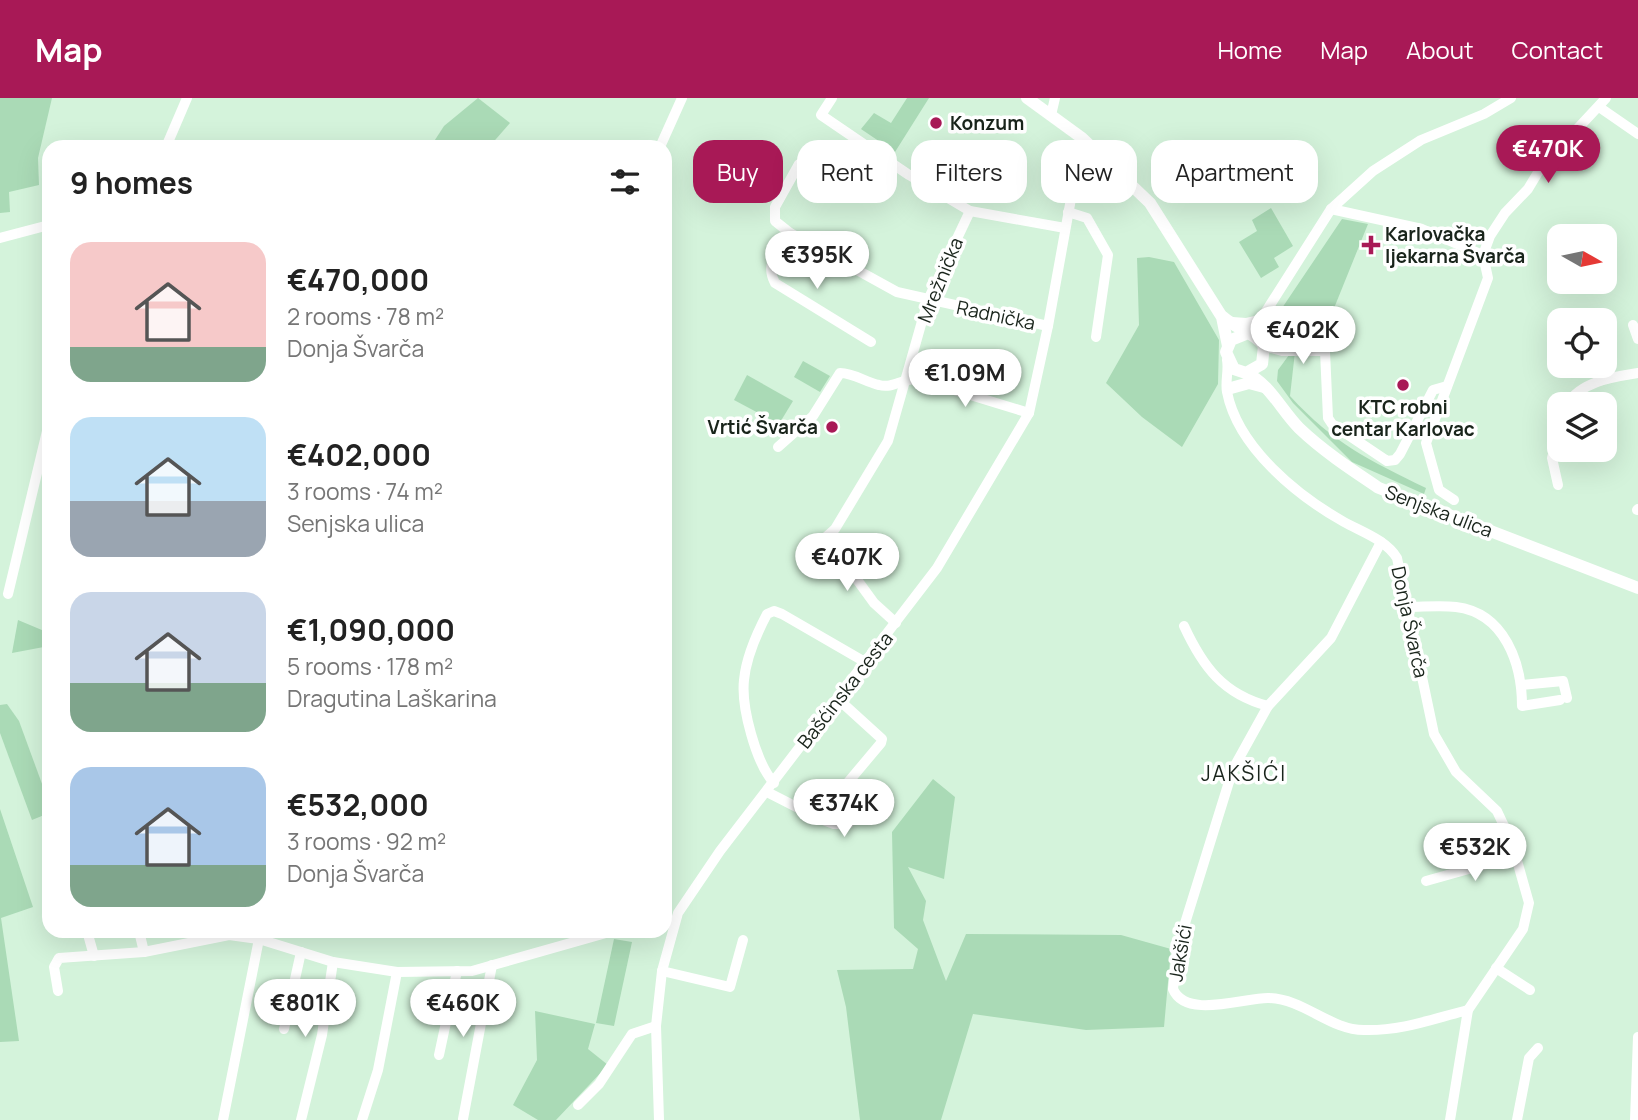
<!DOCTYPE html>
<meta charset="utf-8">
<style>
:root{--surface:#fff;--page:#f2f2f2;--text:#222;--muted:#767676;--accent:#a81956}
body{margin:0;font-family:Manrope,sans-serif;background:var(--page);color:var(--text);height:100vh;display:flex;flex-direction:column;font-size:26px;white-space:nowrap}
*{box-sizing:border-box;margin:0}
p{font-size:23px;color:var(--muted)}
.icon{flex:none;width:38px;height:38px;fill:none;stroke:currentColor;stroke-width:2;stroke-linecap:round;stroke-linejoin:round}
.map{position:relative;flex:1;overflow:hidden}
.details{position:absolute;left:42px;top:42px;width:630px;height:798px;display:flex;flex-direction:column;background:var(--surface);border-radius:21px;box-shadow:0 7px 28px #0002}
.details>*{flex:none}
.top-card{position:absolute;left:693px;top:42px;width:665px;height:63px;display:flex;gap:14px}
.needle{width:46px;rotate:99deg}
.buttons{position:absolute;left:1547px;top:126px;display:grid;gap:14px}
.buttons a{display:grid;place-items:center;width:70px;height:70px;border-radius:14px;background:var(--surface);box-shadow:0 7px 28px #0002;font-size:35px}
.price{position:absolute;translate:-50% -60px;padding:0 16px;border-radius:24px;background:#fff;color:#222;font-size:23px;line-height:46px;filter:drop-shadow(0 2px 4px #0008)}
.price::after{content:'';position:absolute;left:50%;top:42px;width:21px;height:16px;margin-left:-10px;background:inherit;clip-path:polygon(0 0,100% 0,50% 100%)}
.price.selected{background:var(--accent);color:#fff}
ul{padding:0;list-style:none}
li{display:flex;align-items:center;gap:21px;height:175px;padding:0 28px}
li span{display:grid;place-items:center;flex:none;width:196px;height:140px;border-radius:21px;color:#555}
li>.icon{margin-inline-start:auto}
span .icon{width:84px;height:84px;fill:#fffc;stroke-width:1}
li b{font-size:30px}
h2{display:flex;justify-content:space-between;align-items:center;height:84px;padding:0 28px;font-size:30px}
.tag{padding:0 24px;border-radius:21px;background:var(--surface);box-shadow:0 7px 28px #0002;font-size:24px;line-height:63px}
.tag.selected{background:var(--accent);color:#fff}
header{display:flex;align-items:center;gap:42px;box-sizing:border-box;height:98px;padding:0 35px;background:var(--accent);color:#fff}
header strong{font-size:33px}
nav{display:flex;gap:38px;margin-inline-start:auto;font-size:24px}
.map>svg:first-child{display:block}
.green{fill:#aadab6}
.lines{fill:none;stroke-linecap:round;stroke-linejoin:round}
.minor{stroke:#fff;stroke-width:10}
.major{stroke:#fff;stroke-width:12}
.poi-dot{fill:#a81956;stroke:#fff;stroke-width:2.5}
.labels{text-anchor:middle;dominant-baseline:central;stroke-width:7;stroke-linejoin:round;paint-order:stroke}
.poi-label{font-size:19px;font-weight:bold;fill:#19241b;stroke:#fff;text-anchor:start}
.street-label{font-size:19px;fill:#19241b;stroke:#fff}
.neighbourhood-label{font-size:21px;letter-spacing:2px;fill:#19241b;stroke:#fff}
</style>
<header>
<strong>Map</strong>
<nav><a>Home</a><a>Map</a><a>About</a><a>Contact</a></nav>
</header>
<div class="map">
<svg width="1638" height="1022" viewBox="0 0 1638 1022">
<rect width="100%" height="100%" fill="#d4f3db"/>
<g class="green">
<path d="M0 0H52L38 60 39 87 9 94 10 114 0 115Z"/>
<path d="M478 0 510 25 489 49H435L433 45 444 28Z"/>
<path d="M907 0H929L895 54 861 31 874 15 891 25Z"/>
<path d="M957 46 976 64 974 78H969L943 55 947 47Z"/>
<path d="M1271 110 1293 148 1274 160 1279 169 1261 180 1239 144 1257 133 1252 122Z"/>
<path d="M1342 121 1368 126 1324 235 1296 245 1290 298C1334 346 1369 362 1426 390L1424 396 1352 364 1293 305 1277 283 1278 272 1289 257 1288 247C1276 237 1275 231 1278 216Z"/>
<path d="M1149 159 1174 164 1219 242 1218 286 1182 349 1142 319 1106 285 1139 227 1137 160Z"/>
<path d="M803 263 830 278 820 294 794 279Z"/>
<path d="M747 277 793 303 779 326 734 302Z"/>
<path d="M18 522 49 535V548L12 555Z"/>
<path d="M7 606 19 623 49 705V715L32 722 0 635V607Z"/>
<path d="M933 681 955 699 944 781 908 769 926 803 923 822 946 883 966 836 1121 837 1171 851 1164 929 1086 932 973 916 941 1022H860L846 909 837 872 913 871 918 851 894 830 892 734Z"/>
<path d="M0 711 33 809 1 820 19 943 0 944Z"/>
<path d="M614 841 632 844 614 928 596 925Z"/>
<path d="M535 913 595 926 588 951 608 967 556 1022H538L513 1007 537 962Z"/>
</g>
<g class="lines">
<g class="minor">
<path d="M832 0 821 17 909 77 970 113 1065 130"/>
<path d="M1599 9 1638 36"/>
<path d="M1051 17 1055 0"/>
<path d="M166 49 187 0"/>
<path d="M660 49 682 0"/>
<path d="M799 66 775 109V123L790 135 897 194 1048 228"/>
<path d="M1331 111 1422 131 1483 157"/>
<path d="M1068 114 1087 120 1108 157 1096 239"/>
<path d="M790 135C779 152 764 165 775 185L871 244"/>
<path d="M0 140 49 127"/>
<path d="M1267 217 1264 248 1282 253H1325L1328 320 1332 326 1387 363 1395 362 1400 356 1433 292 1447 288"/>
<path d="M1258 226 1331 111 1373 73 1421 42 1484 16 1511 0"/>
<path d="M1633 227 1638 241"/>
<path d="M1227 262C1229 272 1225 284 1227 294 1238 350 1298 398 1344 424 1362 434 1386 442 1397 460L1434 636 1456 674 1497 713 1512 745 1529 805 1523 831 1468 912 1450 1022"/>
<path d="M1567 306C1582 283 1613 279 1638 275"/>
<path d="M778 349 813 318 840 275C854 275 865 284 879 287 893 291 903 280 918 281L1029 315"/>
<path d="M1558 387 1552 360 1559 333"/>
<path d="M1454 402 1439 392 1426 345 1488 180 1483 157 1490 138 1505 115 1528 91 1540 71 1606 0"/>
<path d="M1637 412 1638 411"/>
<path d="M1381 444 1331 540 1268 608 1233 671 1177 851 1173 891C1186 922 1246 899 1269 900 1304 901 1330 932 1364 932 1402 933 1432 921 1468 912"/>
<path d="M8 496 49 325"/>
<path d="M1407 509C1423 509 1440 507 1456 509 1505 515 1522 566 1522 608L1560 602"/>
<path d="M896 525 874 505 826 439 835 431 888 343 928 202 970 113"/>
<path d="M1184 528C1203 569 1223 596 1268 608"/>
<path d="M1522 587 1563 583 1567 600"/>
<path d="M774 685C756 665 741 609 744 582 746 561 757 535 767 516L774 513 782 516 865 564"/>
<path d="M767 694 818 720 881 645 882 641 838 601"/>
<path d="M818 720 834 726H848L858 714"/>
<path d="M1426 783 1515 758"/>
<path d="M87 833 94 858"/>
<path d="M139 833 144 854"/>
<path d="M1496 870 1530 892"/>
<path d="M662 873 730 889 743 842"/>
<path d="M58 893 54 869 59 860 144 854 229 837 259 841 333 864 397 874 472 873 613 833"/>
<path d="M284 931 301 854"/>
<path d="M439 957 457 873"/>
<path d="M578 1007 599 986 632 936 656 928"/>
<path d="M463 1021 492 867"/>
<path d="M223 1022 259 841"/>
<path d="M301 1022 322 937 333 864"/>
<path d="M362 1022 378 972 397 874"/>
<path d="M659 1022 656 928 662 873 678 815 720 753 937 470 1029 315 1048 228 1082 40"/>
<path d="M1517 1022 1529 960 1538 950"/>
<path d="M1635 1022 1638 939"/>
</g>
<g class="major">
<path d="M1027 0 1082 40 1150 105 1222 219 1228 248"/>
<path d="M1223 219C1235 230 1255 235 1264 248L1262 266 1246 275 1234 271 1226 254 1231 242 1246 236"/>
<path d="M1232 225 1246 226 1263 222"/>
<path d="M1246 275C1270 286 1281 312 1299 330 1323 353 1352 372 1379 390L1638 490"/>
<path d="M1231 290 1249 285 1264 289"/>
</g>
</g>
<g class="poi-dot">
<circle cx="936" cy="25" r="7"/>
<path d="M1367.5 136.5h7v7h7v7h-7v7h-7v-7h-7v-7h7z"/>
<circle cx="1403" cy="287" r="7"/>
<circle cx="832" cy="329" r="7"/>
</g>
<g class="labels">
<g class="poi-label">
<text x="950" y="25">Konzum</text>
<text x="1385" y="136">Karlovačka<tspan x="1385" dy="22">ljekarna Švarča</tspan></text>
<text x="1403" y="309" text-anchor="middle">KTC robni<tspan x="1403" dy="22">centar Karlovac</tspan></text>
<text x="818" y="329" text-anchor="end">Vrtić Švarča</text>
</g>
<g class="street-label">
<text transform="translate(940 182) rotate(-68)">Mrežnička</text>
<text transform="translate(996 217) rotate(12)">Radnička</text>
<text transform="translate(1439 413) rotate(21)">Senjska ulica</text>
<text transform="translate(1410 524) rotate(78)">Donja Švarča</text>
<text transform="translate(845 592) rotate(-52)">Bašćinska cesta</text>
<text transform="translate(1180 855) rotate(-80)">Jakšići</text>
</g>
<g class="neighbourhood-label">
<text x="1244" y="675">JAKŠIĆI</text>
</g>
</g>
</svg>
<div class="buttons">
<a><svg class="needle" viewBox="-14 -14 28 28"><path d="M0-13l5 13h-10z" fill="#e53935"/><path d="M0 13l5-13h-10z" fill="#767676"/></svg></a>
<a><svg class="icon" aria-label="locate" viewBox="0 0 24 24"><circle cx="12" cy="12" r="6"/><path d="M12 2v4M12 18v4M2 12h4M18 12h4"/></svg></a>
<a><svg class="icon" aria-label="layers" viewBox="0 0 24 24"><path d="M12 4l9 5-9 5-9-5zM3 14l9 5 9-5"/></svg></a>
</div>
<b class="price selected" style="left:1548px;top:87px">€470K</b>
<b class="price" style="left:817px;top:193px">€395K</b>
<b class="price" style="left:1303px;top:268px">€402K</b>
<b class="price" style="left:965px;top:311px">€1.09M</b>
<b class="price" style="left:847px;top:495px">€407K</b>
<b class="price" style="left:844px;top:741px">€374K</b>
<b class="price" style="left:1475px;top:785px">€532K</b>
<b class="price" style="left:305px;top:941px">€801K</b>
<b class="price" style="left:463px;top:941px">€460K</b>
<div class="top-card">
<a class="tag selected">Buy</a>
<a class="tag">Rent</a>
<a class="tag">Filters</a>
<a class="tag">New</a>
<a class="tag">Apartment</a>
</div>
<section class="details">
<h2>9 homes<svg class="icon" aria-label="filters" viewBox="0 0 24 24"><path d="M4 7h16M4 17h16"/><circle cx="9" cy="7" r="2"/><circle cx="15" cy="17" r="2"/></svg></h2>
<ul>
<li><span style="background:linear-gradient(#f6c9c9 75%,#7fa58c 0)"><svg class="icon" aria-label="home" viewBox="0 0 24 24"><path d="M3 11l9-7 9 7M6 9v11h12V9"/></svg></span><div><b>€470,000</b><p>2 rooms · 78 m²</p><p>Donja Švarča</p></div></li>
<li><span style="background:linear-gradient(#bfe0f5 60%,#9aa5b1 0)"><svg class="icon" aria-label="home" viewBox="0 0 24 24"><path d="M3 11l9-7 9 7M6 9v11h12V9"/></svg></span><div><b>€402,000</b><p>3 rooms · 74 m²</p><p>Senjska ulica</p></div></li>
<li><span style="background:linear-gradient(#c9d6e8 65%,#7fa58c 0)"><svg class="icon" aria-label="home" viewBox="0 0 24 24"><path d="M3 11l9-7 9 7M6 9v11h12V9"/></svg></span><div><b>€1,090,000</b><p>5 rooms · 178 m²</p><p>Dragutina Laškarina</p></div></li>
<li><span style="background:linear-gradient(#a9c7e8 70%,#7fa58c 0)"><svg class="icon" aria-label="home" viewBox="0 0 24 24"><path d="M3 11l9-7 9 7M6 9v11h12V9"/></svg></span><div><b>€532,000</b><p>3 rooms · 92 m²</p><p>Donja Švarča</p></div></li>
</ul>
</section>
</div>
